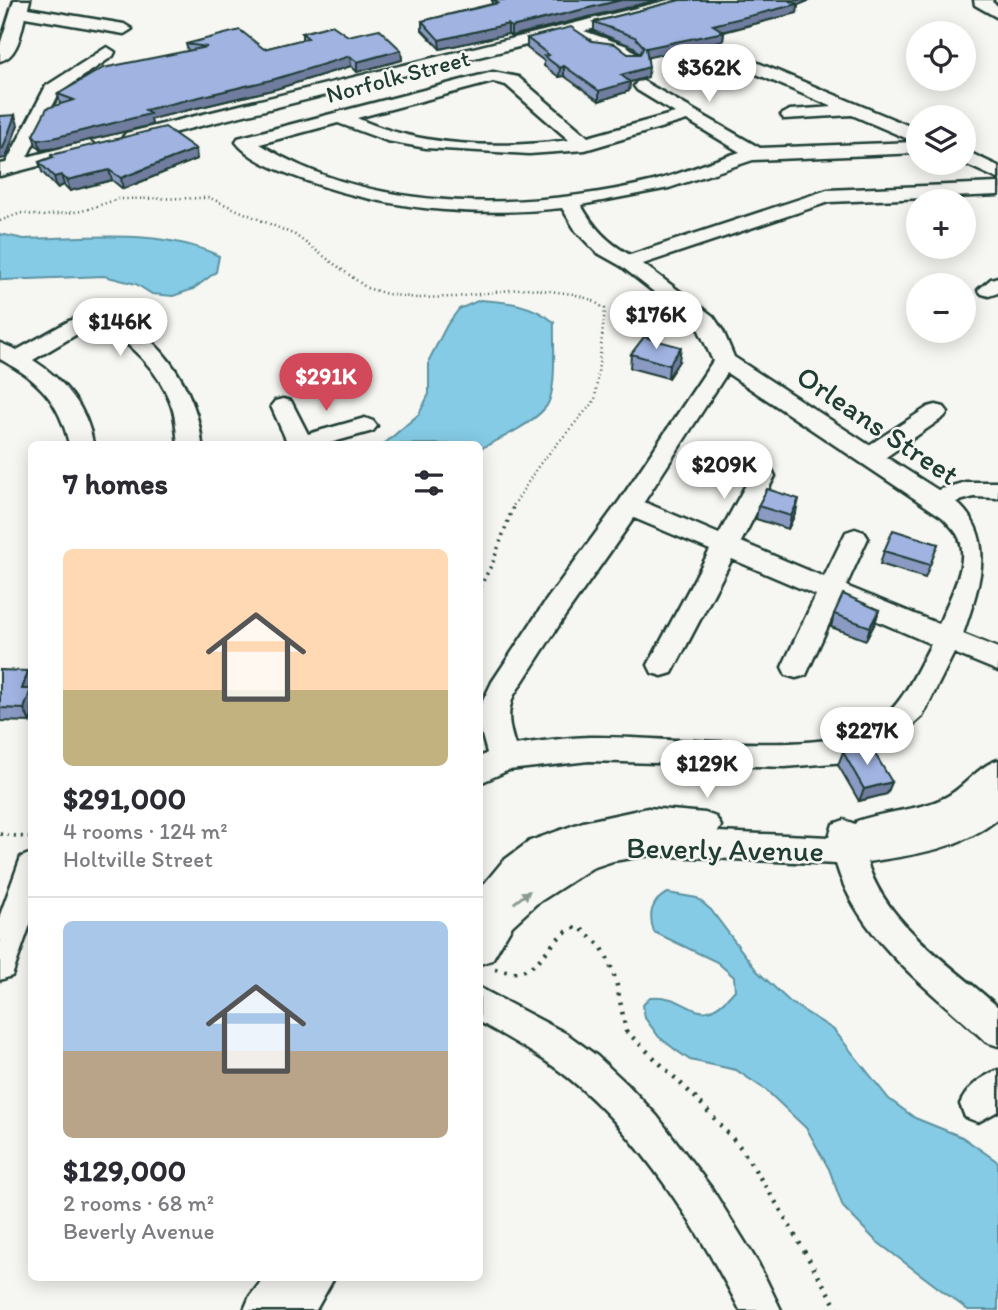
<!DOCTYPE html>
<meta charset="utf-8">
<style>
:root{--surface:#fff;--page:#f2f2f3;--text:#2b2b33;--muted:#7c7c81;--line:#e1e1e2;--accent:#d1495b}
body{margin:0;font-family:Itim,sans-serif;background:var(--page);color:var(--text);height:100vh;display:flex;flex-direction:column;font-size:26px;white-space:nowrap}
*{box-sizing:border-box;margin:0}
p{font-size:23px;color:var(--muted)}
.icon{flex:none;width:38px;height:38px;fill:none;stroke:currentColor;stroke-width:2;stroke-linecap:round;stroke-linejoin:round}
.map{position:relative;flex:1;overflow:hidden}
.details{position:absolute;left:28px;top:441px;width:455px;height:840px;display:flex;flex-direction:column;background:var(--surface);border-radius:10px;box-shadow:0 4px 18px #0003}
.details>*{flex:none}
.tools{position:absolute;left:906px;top:21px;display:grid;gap:14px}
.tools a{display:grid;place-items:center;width:70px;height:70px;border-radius:50%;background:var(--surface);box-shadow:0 4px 18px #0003;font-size:35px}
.price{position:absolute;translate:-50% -60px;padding:0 16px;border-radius:24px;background:#fff;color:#222;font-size:23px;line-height:46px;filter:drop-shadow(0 2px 4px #0008)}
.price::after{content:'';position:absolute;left:50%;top:42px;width:21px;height:16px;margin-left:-10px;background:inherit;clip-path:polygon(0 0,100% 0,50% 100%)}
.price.current{background:var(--accent);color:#fff}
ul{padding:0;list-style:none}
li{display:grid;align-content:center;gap:14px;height:371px;padding:0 35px}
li+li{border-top:2px solid var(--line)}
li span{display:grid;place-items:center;height:217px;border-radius:10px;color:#555}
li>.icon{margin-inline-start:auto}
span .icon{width:126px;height:126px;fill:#fffc;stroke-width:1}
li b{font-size:30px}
h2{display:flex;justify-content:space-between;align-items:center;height:84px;padding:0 35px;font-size:30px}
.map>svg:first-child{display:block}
.water{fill:#85cbe6;stroke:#5c929f;stroke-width:2}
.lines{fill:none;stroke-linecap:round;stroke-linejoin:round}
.minor-casing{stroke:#1f3d34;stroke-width:5}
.path-far2{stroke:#1f3d34;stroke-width:2.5;stroke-dasharray:1 3.5;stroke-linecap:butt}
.path-far1{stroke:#1f3d34;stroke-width:3.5;stroke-dasharray:2 5;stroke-linecap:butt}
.path{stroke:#1f3d34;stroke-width:4.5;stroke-dasharray:2.5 7;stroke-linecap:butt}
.minor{fill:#f6f6f2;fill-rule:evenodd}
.wall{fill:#8a9ac2;stroke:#1f3d34;stroke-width:2}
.shaded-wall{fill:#707d9e;stroke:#1f3d34;stroke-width:2}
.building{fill:#a0b3e1;stroke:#1f3d34;stroke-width:2}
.oneway{fill:#8a9a93}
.labels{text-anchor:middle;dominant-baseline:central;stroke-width:5;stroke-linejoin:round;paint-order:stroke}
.far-street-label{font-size:24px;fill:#1f3d34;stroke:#f6f6f2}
.street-label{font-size:30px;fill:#1f3d34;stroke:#f6f6f2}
</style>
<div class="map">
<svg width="998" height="1310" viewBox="0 0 998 1310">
<rect width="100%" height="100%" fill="#f6f6f2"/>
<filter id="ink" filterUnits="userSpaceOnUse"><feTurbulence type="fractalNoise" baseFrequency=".0143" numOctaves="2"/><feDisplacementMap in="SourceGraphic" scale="14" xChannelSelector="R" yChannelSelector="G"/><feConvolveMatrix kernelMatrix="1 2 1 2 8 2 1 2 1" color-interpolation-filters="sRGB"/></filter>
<g filter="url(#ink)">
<g class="water">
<path d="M0 234 24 239C87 238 162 228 219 256L216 272 193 289 173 296 152 294 136 284 104 276 4 280 0 279Z"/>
<path d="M480 300C509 302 531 304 554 322 553 342 558 394 545 408 532 424 498 440 480 449V444H384L419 414 429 394V360L447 325 459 309Z"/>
<path d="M668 893 697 898 711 910 757 971 790 1002 834 1030 889 1099 915 1118 962 1137 998 1162V1310H968L876 1241 843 1207 829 1169 807 1129 766 1090 736 1070 690 1060 677 1051 659 1037 645 1018 643 1005 650 997C693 993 696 1036 735 990L734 977 717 962 654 932C648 915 651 900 668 893Z"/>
</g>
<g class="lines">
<defs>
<g id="minor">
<path d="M14 0H30L28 8 124 24 132 29 124 34 25 17C21 32 18 57 0 61V45Z"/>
<path d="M669 0H696L694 3 584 31 627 46 641 57 639 61C629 63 587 45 576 38L575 33 132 143 123 137 126 133Z"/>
<path d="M974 0H993L992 2 998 6V18L975 5Z"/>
<path d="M107 47 115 52 113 56 59 93 27 157 89 141 98 147 96 151 0 176V164L6 163 46 86Z"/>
<path d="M744 57 919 130V153L753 160 669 188 581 205C594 228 607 242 630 255L827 190 998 183V195L829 202 643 264 713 316 723 331 734 357 869 445 928 407 936 405 944 407 948 412 944 417 886 457 938 490 966 482H998V498L974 497 956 502C998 538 979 586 963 634L998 648V671L954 653 922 717 893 743 845 762 785 767 589 761 509 770 480 783V757L487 753 480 728V707L492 682 545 602 620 500 713 361 697 326 621 266 596 252 576 231 562 208C471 218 377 209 291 175 273 168 248 158 236 142L238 138 493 72 518 77 588 137 675 113 637 90 634 86 637 82 643 81 760 148 915 142 852 115 784 119 781 115 790 110 833 107 738 66 736 62ZM493 82 506 85 569 140C502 149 419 147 357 118ZM687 120 740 152C711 161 683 173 654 181 529 211 372 215 260 144L338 123 387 141 426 148 529 154 585 150ZM727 373 942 517C947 522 953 528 957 534 973 559 948 600 939 624L846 586 868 538 864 532 855 529 846 532 824 577 741 542 775 476 772 470 763 468 754 470 719 534 644 502ZM634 518 710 550 648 665 652 673 662 676 672 673 732 559 816 595 782 667 786 675 796 678 806 675 838 604 931 644C915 674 903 705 874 725 827 759 653 735 589 737 564 738 539 741 515 745 509 727 506 713 514 695L565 616Z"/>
<path d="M964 150 998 166V179L963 163Z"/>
<path d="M998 277V293L989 296 982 294 978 290 991 279Z"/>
<path d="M95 313C154 321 198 389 202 444H178C176 430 176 415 170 402 159 371 129 341 101 327L84 330 33 360C63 379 88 408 93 444H69C59 401 39 380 0 359V343L17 350 69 321Z"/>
<path d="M283 399 291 401 308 434 365 418 373 421 377 426 373 431 326 444H288L271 406 275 401Z"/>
<path d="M998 760V819C960 849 915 855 867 862 886 925 952 965 998 1007V1046L986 1042C930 989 859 941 836 864L651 855 613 861 592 868 536 904 512 926 492 960 480 964V889L503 861 530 841 583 822 648 808 705 813 716 817 721 826 718 832 829 837 833 824 844 820 855 824 857 821C886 811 918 811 946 797 965 787 978 766 998 760Z"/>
<path d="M32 853V919L12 976 0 980V915L21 857Z"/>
<path d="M480 988 567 1034 597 1056 627 1084 657 1116 712 1189 758 1263 781 1310H740C699 1230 640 1136 570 1079 542 1056 511 1040 480 1022Z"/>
<path d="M998 1070V1111L978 1122 965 1117 960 1104C967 1087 981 1077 998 1070Z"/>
<path d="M264 1278H334L316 1310H244L250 1296Z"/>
</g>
</defs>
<use href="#minor" class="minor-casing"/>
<path class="path-far2" d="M0 221 21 213 42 216 82 211 118 199 210 198 295 235 367 288 387 294 417 298 456 297 526 288 573 294 592 300 605 309 595 400 539 465 513 506"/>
<g class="path-far1">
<path d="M480 587 493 562 514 504"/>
<path d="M0 834 32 838"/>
</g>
<path class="path" d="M495 969C502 970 511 973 517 972 544 969 552 931 579 927L601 946 609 962 616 981 626 1031 696 1098 741 1148 780 1209 838 1310"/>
<use href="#minor" class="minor"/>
</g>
<g class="wall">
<path d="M492 0H658L511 36 508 34 440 49 422 30V21L492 4Z"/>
<path d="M680 0H810L798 5 797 13 724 32 723 41 648 57V77L630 82 629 91 599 101 564 76 559 77 544 66V61L527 48V38L592 41 628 54H640L634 47 594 31V22Z"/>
<path d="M302 33 348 36 401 50 402 60 357 72 351 66 276 89 151 119 152 125 56 148 41 150 36 145 33 135 60 104 58 94 188 51 186 44 264 49 302 40Z"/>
<path d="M51 155 197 159 123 189 112 180 70 191 64 185 57 188 42 172 39 162 52 157Z"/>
<path d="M631 354 679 361 668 378 630 368Z"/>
<path d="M758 506 796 512 788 529 756 519Z"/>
<path d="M938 544 925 578 880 564 884 551Z"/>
<path d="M879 610 875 623 866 640 831 627 834 614Z"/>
<path d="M0 670 32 678V716L30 722 0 721Z"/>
<path d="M843 752 892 782 887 794 859 801 838 765Z"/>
</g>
<g class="shaded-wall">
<path d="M621 0H658L511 36V27Z"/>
<path d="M788 0H810L798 5 797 13 713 34 724 32 723 41 645 58 646 48Z"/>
<path d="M508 24V34L440 49 439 40Z"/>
<path d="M401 50 402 60 357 72V62Z"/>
<path d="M350 56 351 66 276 89 151 119 152 125 56 148 41 150 38 140 145 110Z"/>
<path d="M564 66V76L559 77 560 68Z"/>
<path d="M649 67 648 77 630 82 629 91 599 101V91L621 75Z"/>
<path d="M15 115 18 125 6 158 0 159V149Z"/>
<path d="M196 149 197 159 123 189 121 178Z"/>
<path d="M109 170 112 180 70 191 67 180Z"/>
<path d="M61 175 64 185 57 188 54 177Z"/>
<path d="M681 347 679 361 668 378 669 365Z"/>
<path d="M799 499 796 512 788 529 791 516Z"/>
<path d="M879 610 875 623 866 640 870 627Z"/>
<path d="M28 671 32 678V716L30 722 24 709 22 689Z"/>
<path d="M892 782 887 794 859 801 864 789Z"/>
</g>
<g class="building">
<path d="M493 0H621L511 27 508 24 439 40 422 21 498 3Z"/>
<path d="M680 0H788L798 4 713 25 724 32 646 48 649 67 621 75 630 82 599 91 564 66 560 68 544 56 549 55 527 38 571 27 592 41 615 44 628 54H640L644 47 635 37 594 22Z"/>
<path d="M332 25 348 36 379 29 401 50 357 62 350 56 275 79 145 110 150 114 53 138 38 140 33 135 47 108 74 100 58 94 103 68 207 47 186 44 240 30 264 49 308 38 302 33Z"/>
<path d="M15 115 3 148 0 149V116Z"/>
<path d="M165 127 196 149 121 178 109 170 67 180 61 175 54 177 39 162 53 157 51 155Z"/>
<path d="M644 337 681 347 669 365 631 354Z"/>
<path d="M767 489 799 499 791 516 758 506Z"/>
<path d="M893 530 938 544 930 565 884 551Z"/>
<path d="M843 594 879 610 870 627 834 614Z"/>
<path d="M0 670 28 671 22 689H31L24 709 0 708Z"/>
<path d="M869 744 892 782 864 789 843 752Z"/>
</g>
<defs><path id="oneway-solid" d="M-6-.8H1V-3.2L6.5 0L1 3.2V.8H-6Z" transform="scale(1.75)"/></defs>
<use class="oneway" href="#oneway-solid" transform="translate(522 897) rotate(-38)"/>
</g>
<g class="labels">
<g class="far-street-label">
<text transform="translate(398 76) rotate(-15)">Norfolk Street</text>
</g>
<g class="street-label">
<text transform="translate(878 425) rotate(34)">Orleans Street</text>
<text transform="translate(725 849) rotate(1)">Beverly Avenue</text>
</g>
</g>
</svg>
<div class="tools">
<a><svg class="icon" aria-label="locate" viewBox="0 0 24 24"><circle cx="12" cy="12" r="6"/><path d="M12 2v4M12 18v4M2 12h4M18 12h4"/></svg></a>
<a><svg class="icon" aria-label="layers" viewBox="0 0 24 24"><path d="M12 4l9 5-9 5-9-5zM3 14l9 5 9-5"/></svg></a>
<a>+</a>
<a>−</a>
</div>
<b class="price" style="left:709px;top:104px">$362K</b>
<b class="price" style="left:656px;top:351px">$176K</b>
<b class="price" style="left:120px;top:358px">$146K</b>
<b class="price current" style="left:326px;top:413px">$291K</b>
<b class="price" style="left:724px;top:501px">$209K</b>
<b class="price" style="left:867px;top:767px">$227K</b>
<b class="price" style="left:707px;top:800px">$129K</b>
<section class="details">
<h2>7 homes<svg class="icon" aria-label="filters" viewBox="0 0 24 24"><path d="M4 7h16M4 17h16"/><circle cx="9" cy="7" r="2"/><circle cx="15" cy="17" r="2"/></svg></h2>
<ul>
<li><span style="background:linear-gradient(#ffd9b3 65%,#c2b280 0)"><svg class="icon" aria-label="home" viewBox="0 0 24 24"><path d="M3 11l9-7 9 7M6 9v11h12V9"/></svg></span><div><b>$291,000</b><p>4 rooms · 124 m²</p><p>Holtville Street</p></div></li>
<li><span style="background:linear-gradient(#a9c7e8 60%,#b9a48a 0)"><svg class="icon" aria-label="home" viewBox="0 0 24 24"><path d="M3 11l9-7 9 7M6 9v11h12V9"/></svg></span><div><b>$129,000</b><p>2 rooms · 68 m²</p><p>Beverly Avenue</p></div></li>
</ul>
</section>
</div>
